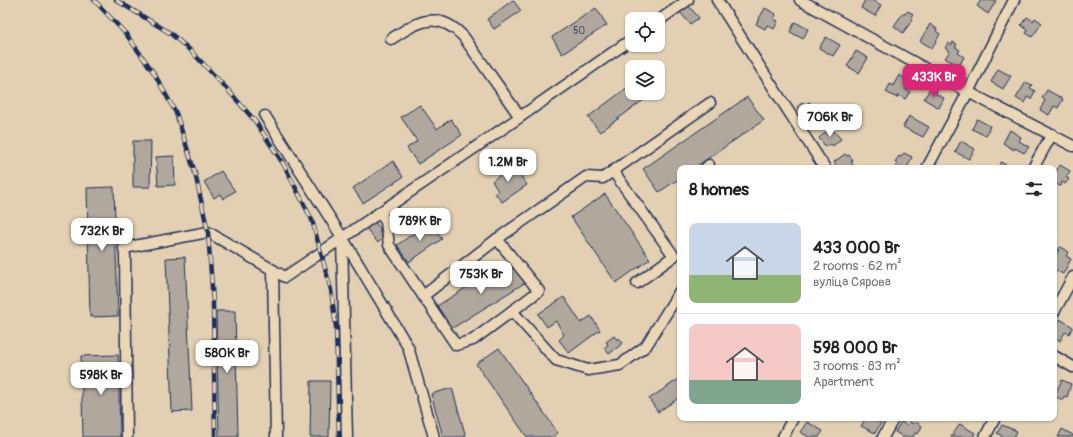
<!DOCTYPE html>
<meta charset="utf-8">
<style>
:root{--surface:#fff;--page:#f2f2f2;--text:#202124;--muted:#757577;--line:#e0e0e0;--accent:#db2777}
body{margin:0;font-family:Pangolin,sans-serif;background:var(--page);color:var(--text);height:100vh;display:flex;flex-direction:column;font-size:15px;white-space:nowrap}
*{box-sizing:border-box;margin:0}
p{font-size:13px;color:var(--muted)}
.icon{flex:none;width:22px;height:22px;fill:none;stroke:currentColor;stroke-width:2;stroke-linecap:round;stroke-linejoin:round}
.map{position:relative;flex:1;overflow:hidden}
.side{position:absolute;left:677px;top:165px;width:380px;height:256px;display:flex;flex-direction:column;background:var(--surface);border-radius:8px;box-shadow:0 1px 3px #0004}
.side>*{flex:none}
.buttons{position:absolute;left:625px;top:12px;display:grid;gap:8px}
.buttons a{display:grid;place-items:center;width:40px;height:40px;border-radius:8px;background:var(--surface);box-shadow:0 1px 3px #0004;font-size:20px}
.price{position:absolute;translate:-50% -34px;padding:0 9px;border-radius:8px;background:#fff;color:#222;font-size:13px;line-height:26px;filter:drop-shadow(0 1px 2px #0008)}
.price::after{content:'';position:absolute;left:50%;top:24px;width:12px;height:9px;margin-left:-6px;background:inherit;clip-path:polygon(0 0,100% 0,50% 100%)}
.price.active{background:var(--accent);color:#fff}
ul{padding:0;list-style:none}
li{display:flex;align-items:center;gap:12px;height:100px;padding:0 12px}
li+li{border-top:1px solid var(--line)}
li span{display:grid;place-items:center;flex:none;width:112px;height:80px;border-radius:8px;color:#555}
li>.icon{margin-inline-start:auto}
span .icon{width:48px;height:48px;fill:#fffc;stroke-width:1}
li b{font-size:17px}
h2{display:flex;justify-content:space-between;align-items:center;height:48px;padding:0 12px;font-size:17px}
.map>svg:first-child{display:block}
.building{fill:#b0a89d;stroke:#1b2f5e}
.lines{fill:none;stroke-linecap:round;stroke-linejoin:round}
.minor-casing{stroke:#1b2f5e;stroke-width:13}
.minor{stroke:#ebd7b5;stroke-width:10}
.rail-casing{stroke:#1b2f5e;stroke-width:4.5}
.rail{stroke:#ebd7b5;stroke-width:3;stroke-dasharray:9;stroke-linecap:butt}
.labels{text-anchor:middle;dominant-baseline:central;stroke-width:3.5;stroke-linejoin:round;paint-order:stroke}
.number-label{font-size:10px;fill:#404d6e}
</style>
<div class="map">
<svg width="1073" height="437" viewBox="0 0 1073 437">
<rect width="100%" height="100%" fill="#e3d0b2"/>
<filter id="ink" filterUnits="userSpaceOnUse"><feTurbulence type="fractalNoise" baseFrequency=".025" numOctaves="2"/><feDisplacementMap in="SourceGraphic" scale="8" xChannelSelector="R" yChannelSelector="G"/><feConvolveMatrix kernelMatrix="1 2 1 2 8 2 1 2 1" color-interpolation-filters="sRGB"/></filter>
<g filter="url(#ink)">
<g class="building">
<path d="M513 0 521 11 494 29 487 19Z"/>
<path d="M865 0H872L881 5 875 16 861 8Z"/>
<path d="M981 0 996 1 988 14 977 6Z"/>
<path d="M688 5 699 18 690 24 679 11Z"/>
<path d="M596 8 607 25 562 54 552 37Z"/>
<path d="M765 8 776 14 774 19 778 21 774 29 767 25 765 29 756 24Z"/>
<path d="M908 11 913 14 911 17 913 19 903 33 894 26 903 13 905 14Z"/>
<path d="M1027 17 1033 21 1035 18 1042 23 1032 37 1026 33 1028 30 1021 25Z"/>
<path d="M795 22 808 29 803 39 790 32Z"/>
<path d="M930 24 937 29 936 31 940 34 932 48 920 41Z"/>
<path d="M826 37 840 45 833 56 819 48Z"/>
<path d="M953 42 957 44 955 47 960 50 958 53 964 57 959 66 945 58 950 51 945 48 948 43 951 45Z"/>
<path d="M856 51 868 58 859 73 847 66Z"/>
<path d="M998 69 1011 76 1003 89 991 82Z"/>
<path d="M899 75 909 81 905 89 910 92 905 99 898 95 897 98 886 92 890 84 893 86Z"/>
<path d="M1026 82 1032 85 1030 88 1035 91 1031 99 1027 97 1024 103 1016 98Z"/>
<path d="M632 84V93H653L600 132 588 117Z"/>
<path d="M931 87 937 91 936 94 944 98 939 108 924 99Z"/>
<path d="M1047 90 1063 99 1058 108 1054 106 1049 115 1040 110 1045 100 1042 98Z"/>
<path d="M747 97 764 120 694 168H680V178L659 192 643 169Z"/>
<path d="M803 102 805 105 809 102 818 115 808 122 797 107Z"/>
<path d="M420 105 437 129 451 119 462 135 418 164 407 148 417 141 401 117Z"/>
<path d="M909 116 929 127 923 137 903 127Z"/>
<path d="M977 119 990 126 986 136 972 129Z"/>
<path d="M831 128 841 139 833 146 831 144 826 147 819 138Z"/>
<path d="M1010 130 1021 137 1019 141 1029 147 1024 153 1015 148 1014 150 1003 143Z"/>
<path d="M133 141H151L150 187H133Z"/>
<path d="M961 141 975 149 969 159 955 152Z"/>
<path d="M904 153 912 157 907 168H895L897 164 895 162 899 156 901 157Z"/>
<path d="M845 154 847 156 849 155 853 160 851 162 854 167 853 168H838L834 162Z"/>
<path d="M174 156 175 185 158 186 156 157Z"/>
<path d="M393 161 403 177 363 203 353 188Z"/>
<path d="M1001 162 1011 168H998Z"/>
<path d="M513 165 527 185 502 202 495 193 498 191 492 181 500 175 497 171 503 167 506 170Z"/>
<path d="M1060 165 1070 171 1066 177 1069 179 1065 184 1062 182 1060 186 1054 183V175Z"/>
<path d="M221 171 235 191 223 199 220 194 214 198 204 182Z"/>
<path d="M114 187 118 316 90 317 87 188Z"/>
<path d="M605 194 650 259 616 283 571 217Z"/>
<path d="M374 221 379 227 381 230 379 232 383 238 378 243 365 227Z"/>
<path d="M430 222 442 239 409 262 397 245Z"/>
<path d="M1060 247 1069 252 1066 256 1071 259 1063 274 1054 269V258Z"/>
<path d="M185 257 192 411 172 412 166 258Z"/>
<path d="M507 262 511 269 517 266 526 282 451 329 437 306Z"/>
<path d="M564 297 581 323 591 316 600 330 569 353 559 340 564 335 556 321 547 327 538 314Z"/>
<path d="M216 311H235L238 437H219Z"/>
<path d="M1060 319 1073 327 1069 334 1065 332 1060 341 1054 337V330Z"/>
<path d="M614 336 617 340 619 338 623 343 609 354 604 348 608 345 606 342Z"/>
<path d="M499 348 558 433 552 437H527L476 364Z"/>
<path d="M118 355 120 437H83L81 356Z"/>
<path d="M680 378V397L658 412 649 399Z"/>
<path d="M1062 380 1071 384 1067 397 1064 396 1063 400 1054 396Z"/>
<path d="M311 381H330L329 437H310Z"/>
<path d="M452 388 466 437H443L431 394Z"/>
<path d="M866 418H871L881 423 875 433 861 426Z"/>
<path d="M807 422 823 431 819 437H809L800 432Z"/>
<path d="M901 422 907 425 910 422 914 424 916 422 922 426 918 434 915 433 913 437H901L902 436 895 432Z"/>
<path d="M960 424 975 433 973 437H951Z"/>
<path d="M1002 425 1017 431 1014 437H1002V436L997 433Z"/>
<path d="M1062 429 1073 435V437H1058Z"/>
</g>
<g class="lines">
<defs>
<g id="minor">
<path d="M717 0 825 168"/>
<path d="M800 0 968 92 1073 146"/>
<path d="M658 21 688 0"/>
<path d="M391 39C418 22 436 9 463 36L520 117 632 39"/>
<path d="M265 116 342 237 408 347 434 437"/>
<path d="M706 168 709 165"/>
<path d="M927 168 968 92 1014 0"/>
<path d="M1033 168 1052 134"/>
<path d="M613 171 674 256 637 283"/>
<path d="M380 212 386 222 389 245 456 345 473 340 539 291 497 239 423 296"/>
<path d="M342 239 347 437"/>
<path d="M497 239 586 177 603 178 710 103"/>
<path d="M273 270 276 437"/>
<path d="M512 311 556 360 588 370 620 365 646 346 680 291"/>
<path d="M1054 312 1073 277"/>
<path d="M1054 356 1073 367"/>
<path d="M127 437 125 256 124 248 208 232 285 277 520 117"/>
<path d="M783 437 793 418"/>
<path d="M883 437 894 418"/>
<path d="M985 437 995 418"/>
</g>
</defs>
<use href="#minor" class="minor-casing"/>
<use href="#minor" class="minor"/>
<defs>
<g id="rail">
<path d="M94 0 126 34 154 73 176 113 195 173 208 232 213 302 215 437"/>
<path d="M116 0 170 33 191 51 228 90 255 121 284 165 312 220 331 290 336 327 339 437"/>
</g>
</defs>
<use href="#rail" class="rail-casing"/>
<use href="#rail" class="rail"/>
</g>
</g>
<g class="labels">
<g class="number-label">
<text x="579" y="31">50</text>
</g>
</g>
</svg>
<div class="buttons">
<a><svg class="icon" aria-label="locate" viewBox="0 0 24 24"><circle cx="12" cy="12" r="6"/><path d="M12 2v4M12 18v4M2 12h4M18 12h4"/></svg></a>
<a><svg class="icon" aria-label="layers" viewBox="0 0 24 24"><path d="M12 4l9 5-9 5-9-5zM3 14l9 5 9-5"/></svg></a>
</div>
<b class="price active" style="left:934px;top:98px">433K Br</b>
<b class="price" style="left:830px;top:138px">706K Br</b>
<b class="price" style="left:508px;top:183px">1.2M Br</b>
<b class="price" style="left:420px;top:242px">789K Br</b>
<b class="price" style="left:102px;top:252px">732K Br</b>
<b class="price" style="left:481px;top:295px">753K Br</b>
<b class="price" style="left:227px;top:374px">580K Br</b>
<b class="price" style="left:101px;top:396px">598K Br</b>
<section class="side">
<h2>8 homes<svg class="icon" aria-label="filters" viewBox="0 0 24 24"><path d="M4 7h16M4 17h16"/><circle cx="9" cy="7" r="2"/><circle cx="15" cy="17" r="2"/></svg></h2>
<ul>
<li><span style="background:linear-gradient(#c9d6e8 65%,#8fb573 0)"><svg class="icon" aria-label="home" viewBox="0 0 24 24"><path d="M3 11l9-7 9 7M6 9v11h12V9"/></svg></span><div><b>433 000 Br</b><p>2 rooms · 62 m²</p><p>вуліца Сярова</p></div></li>
<li><span style="background:linear-gradient(#f6c9c9 70%,#7fa58c 0)"><svg class="icon" aria-label="home" viewBox="0 0 24 24"><path d="M3 11l9-7 9 7M6 9v11h12V9"/></svg></span><div><b>598 000 Br</b><p>3 rooms · 83 m²</p><p>Apartment</p></div></li>
</ul>
</section>
</div>
